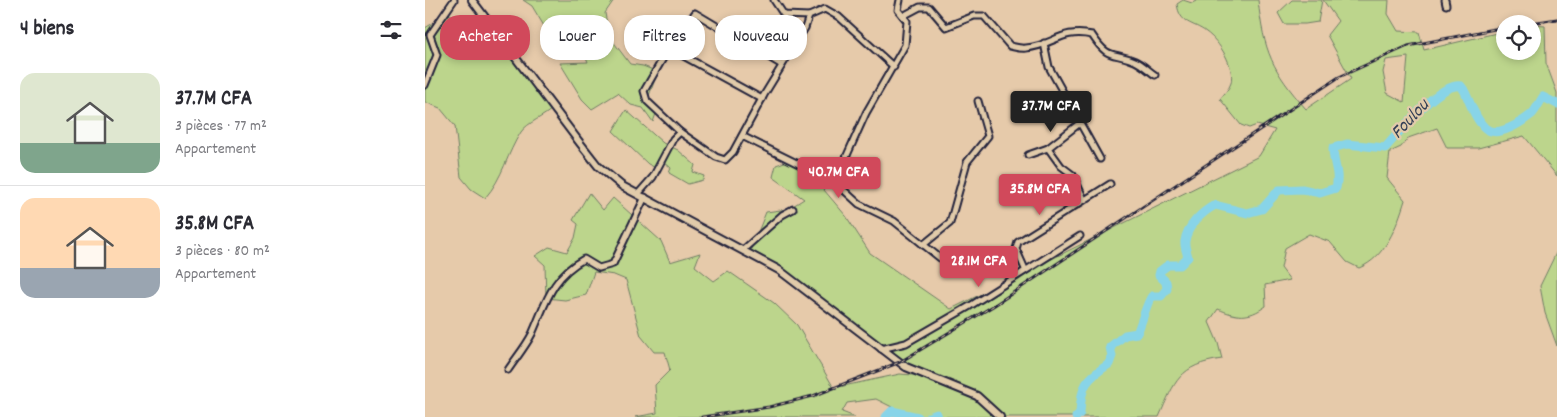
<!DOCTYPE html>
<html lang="fr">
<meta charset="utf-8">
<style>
:root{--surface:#fff;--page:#f2f2f3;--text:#2b2b33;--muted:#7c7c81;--line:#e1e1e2;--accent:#d1495b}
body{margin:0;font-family:Dekko,sans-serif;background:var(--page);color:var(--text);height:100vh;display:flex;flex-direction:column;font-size:19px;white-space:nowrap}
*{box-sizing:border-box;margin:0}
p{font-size:16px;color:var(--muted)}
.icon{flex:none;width:28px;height:28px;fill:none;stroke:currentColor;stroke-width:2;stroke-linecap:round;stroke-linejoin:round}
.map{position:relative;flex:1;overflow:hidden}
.side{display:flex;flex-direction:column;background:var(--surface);width:425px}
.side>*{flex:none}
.top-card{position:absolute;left:15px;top:15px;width:475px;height:45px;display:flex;gap:10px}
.controls{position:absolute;left:1071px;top:15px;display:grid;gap:10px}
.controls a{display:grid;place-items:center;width:45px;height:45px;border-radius:50%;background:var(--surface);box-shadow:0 2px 8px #0003;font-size:25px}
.price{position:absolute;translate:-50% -42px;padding:0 11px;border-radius:5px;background:var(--accent);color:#fff;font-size:16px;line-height:32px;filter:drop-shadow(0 1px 2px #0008)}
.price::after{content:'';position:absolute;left:50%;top:30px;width:15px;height:11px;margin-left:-8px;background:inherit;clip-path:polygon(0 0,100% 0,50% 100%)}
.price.active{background:#222;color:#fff}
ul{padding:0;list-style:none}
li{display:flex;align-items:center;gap:15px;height:125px;padding:0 20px}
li+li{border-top:1px solid var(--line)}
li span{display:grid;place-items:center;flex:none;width:140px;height:100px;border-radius:15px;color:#555}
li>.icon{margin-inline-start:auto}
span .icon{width:60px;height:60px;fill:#fffc;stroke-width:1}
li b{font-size:21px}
h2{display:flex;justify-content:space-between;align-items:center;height:60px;padding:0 20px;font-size:21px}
.chip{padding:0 18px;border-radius:20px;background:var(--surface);box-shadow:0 2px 8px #0003;font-size:18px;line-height:45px}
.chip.active{background:var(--accent);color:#fff}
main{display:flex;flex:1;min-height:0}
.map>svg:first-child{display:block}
.green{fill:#bcd58c;stroke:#6f7c64;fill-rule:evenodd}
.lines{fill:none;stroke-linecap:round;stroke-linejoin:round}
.river{stroke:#88d4e8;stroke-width:9}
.minor-casing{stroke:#22223b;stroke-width:9}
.tertiary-casing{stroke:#22223b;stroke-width:10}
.minor{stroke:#e1cbaa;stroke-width:5}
.tertiary{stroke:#e1cbaa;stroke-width:6}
.rail-casing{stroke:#22223b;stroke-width:3}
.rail{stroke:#e1cbaa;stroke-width:1;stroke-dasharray:4;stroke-linecap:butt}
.labels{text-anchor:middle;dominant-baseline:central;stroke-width:4.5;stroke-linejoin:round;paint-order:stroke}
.water-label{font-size:19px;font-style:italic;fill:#313d55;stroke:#e1cbaa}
</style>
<main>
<section class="side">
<h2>4 biens<svg class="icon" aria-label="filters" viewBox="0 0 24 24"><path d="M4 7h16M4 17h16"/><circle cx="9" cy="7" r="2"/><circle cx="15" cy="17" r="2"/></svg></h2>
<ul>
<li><span style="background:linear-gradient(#dfe7d0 70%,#7fa58c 0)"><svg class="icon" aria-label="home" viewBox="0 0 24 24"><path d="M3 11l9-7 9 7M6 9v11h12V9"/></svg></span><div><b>37.7M CFA</b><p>3 pièces · 77 m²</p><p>Appartement</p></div></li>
<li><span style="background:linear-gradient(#ffd9b3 70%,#9aa5b1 0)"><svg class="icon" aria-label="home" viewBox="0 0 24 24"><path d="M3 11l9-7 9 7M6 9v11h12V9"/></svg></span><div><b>35.8M CFA</b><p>3 pièces · 80 m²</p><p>Appartement</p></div></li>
</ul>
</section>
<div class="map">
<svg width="1132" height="417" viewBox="0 0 1132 417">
<rect width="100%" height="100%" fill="#e6caaa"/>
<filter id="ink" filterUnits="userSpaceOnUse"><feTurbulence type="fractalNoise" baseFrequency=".02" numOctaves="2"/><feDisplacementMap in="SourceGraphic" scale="10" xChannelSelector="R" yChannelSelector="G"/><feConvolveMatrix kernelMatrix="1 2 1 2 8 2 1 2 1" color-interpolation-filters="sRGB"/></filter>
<g filter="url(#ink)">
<g class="green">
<path d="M98 0H189L180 13 184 36 205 64 218 66 233 72 223 98 232 111 228 122 218 108 206 105 193 93 167 109 157 99 135 63 163 62 151 34 132 17 119 26 107 6Z"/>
<path d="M758 0 767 3 773 0H833C839 52 847 70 881 109L926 79 902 35 913 21 898 0H964L963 14 973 31 994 32 999 50 1080 31V51H1108V25L1120 26 1121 63 1132 93V176L1099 136 1053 148H1022L1012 128 983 138 976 147 965 152 962 178 980 200C972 226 960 258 934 268L922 262 905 242 884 234 860 248 856 268 865 280 840 285 841 306C823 319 812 317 793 309L784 322 793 343 797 359C754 365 750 381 734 417H493L467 411V407L451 399 422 403 417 412 430 417H210L232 413 230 385 245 370 240 352H229L216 336 201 280 189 275 169 272 161 295 140 300 121 298 120 265 110 256 124 247 142 252 150 238 153 224 148 220 164 193 178 210 188 198 236 241 245 262 275 253 270 266 289 281 303 271 349 303 372 325 409 388 475 374 500 376 325 252 341 212 363 209 379 199 348 177 351 165 368 159 378 160 399 190 421 216 445 253 526 309 834 156 850 130 832 125 824 128 816 125 795 99C799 94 804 89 806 83 810 66 794 41 781 32 768 22 755 25 752 4ZM983 57 979 102 962 93 958 72 961 60Z"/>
<path d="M867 0H897L893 22 880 24H859L853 13Z"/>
<path d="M23 14 38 19 53 18 77 40 128 108C119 117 103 122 96 132 82 153 78 178 60 198L46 189 36 177 30 126 15 108 0 102V28Z"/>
<path d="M201 110 238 143 253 150 270 165 268 172 279 176 278 180 263 184 244 173 246 168 237 160 231 168 223 164 188 131Z"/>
<path d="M1132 251V346L1120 313 1115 286Z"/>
</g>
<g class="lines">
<g class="river">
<path d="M461 417 467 411 493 417"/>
<path d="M504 417 512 414 513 417"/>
<path d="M651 417 655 413C656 385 661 379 684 364L687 356 685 347 700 335 712 333C716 325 723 299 727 296H736L742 289 741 282 734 275 735 271 743 265H755L763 257C762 253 759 246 760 241 762 226 777 212 790 205L822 213 837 209 854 190 877 189 895 193 911 188C915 172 908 164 908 148L922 144 960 148C974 133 1014 82 1036 86L1039 90C1045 102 1050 119 1060 128 1072 139 1097 122 1107 114 1111 110 1114 103 1118 97L1132 104"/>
</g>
<defs>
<g id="minor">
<path d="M349 0 359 15 384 16 400 9 414 17 469 67"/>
<path d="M1020 0 1021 5"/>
<path d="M478 16 495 7H504L521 27 549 16H559L585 46C590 47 596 49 601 48 628 46 636 28 667 35 684 61 687 51 710 61 717 64 724 71 730 75"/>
<path d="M619 43 624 67 675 159"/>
<path d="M244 48 337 99"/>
<path d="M0 85 12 55 5 35 29 0"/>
<path d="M255 132 222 101 219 91 244 48 270 13 357 65"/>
<path d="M317 136 410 182 434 204 469 221 515 258"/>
<path d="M623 148 636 166 648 175 659 199"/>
<path d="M603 155 623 148 655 123"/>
<path d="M410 182 441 113 480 45 482 21 473 10 475 0"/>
<path d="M213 194 228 177 248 139 255 132 291 157 300 160 308 152 339 95 380 28 384 16"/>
<path d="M498 245 525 223 542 162 563 136 553 101"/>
<path d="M319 249 357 215 368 209"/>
<path d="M600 269 591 249 593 242 685 184"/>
<path d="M456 349 481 343 545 306 655 236"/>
<path d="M83 370C91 358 101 346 107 334 121 303 126 277 159 259L174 268 188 264 220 197"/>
</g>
<path id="tertiary" d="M47 0 155 143 173 166 197 186 354 270 481 367 552 396 575 417"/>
</defs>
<use href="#minor" class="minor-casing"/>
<use href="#tertiary" class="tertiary-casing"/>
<use href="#minor" class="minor"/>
<use href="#tertiary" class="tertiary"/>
<defs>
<g id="rail">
<path d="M1100 24 1132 19"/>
<path d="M277 417 344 407 388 396 475 362 568 306 914 77 983 46 1080 27"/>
</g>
</defs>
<use href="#rail" class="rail-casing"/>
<use href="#rail" class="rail"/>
</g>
</g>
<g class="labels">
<g class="water-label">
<text transform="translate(986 120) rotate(-47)">Foulou</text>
</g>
</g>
</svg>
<div class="controls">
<a><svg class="icon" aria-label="locate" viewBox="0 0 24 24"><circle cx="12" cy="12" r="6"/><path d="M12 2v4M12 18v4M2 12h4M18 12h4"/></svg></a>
</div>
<b class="price active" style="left:626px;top:133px">37.7M CFA</b>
<b class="price" style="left:414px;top:199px">40.7M CFA</b>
<b class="price" style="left:615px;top:216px">35.8M CFA</b>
<b class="price" style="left:554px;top:288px">28.1M CFA</b>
<div class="top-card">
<a class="chip active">Acheter</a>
<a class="chip">Louer</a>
<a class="chip">Filtres</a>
<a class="chip">Nouveau</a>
</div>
</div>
</main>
